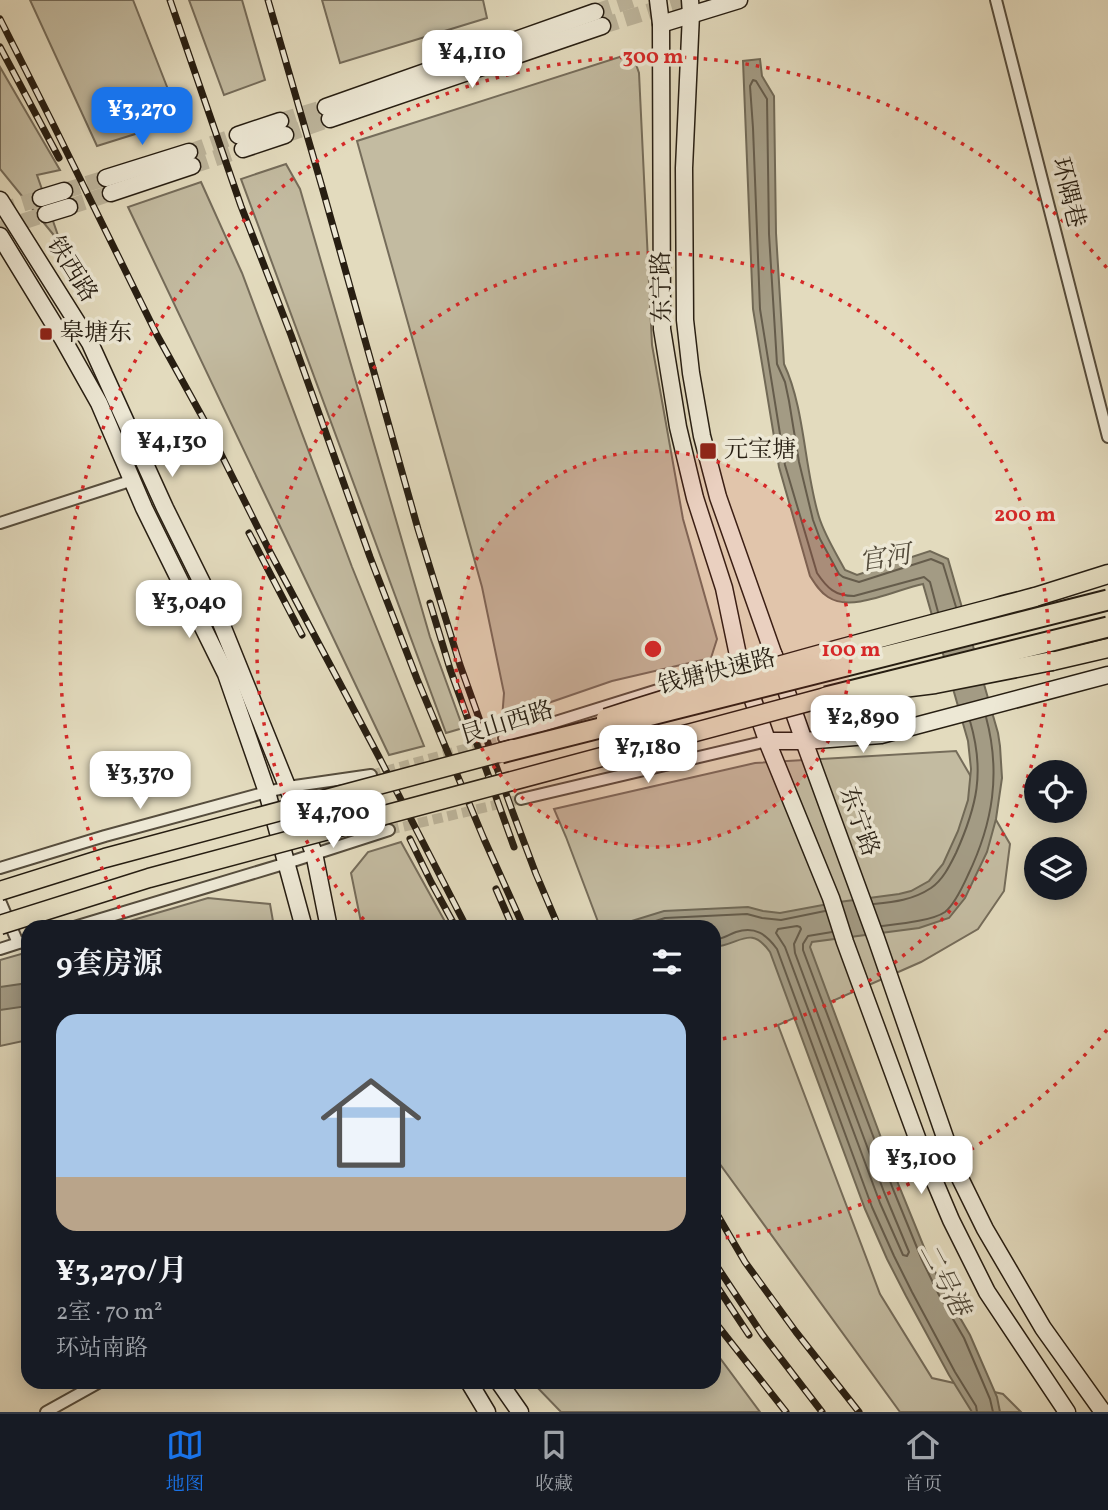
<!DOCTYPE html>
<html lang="zh">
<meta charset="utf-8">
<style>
:root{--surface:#171b24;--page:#242831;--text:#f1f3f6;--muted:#9ea1a6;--line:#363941;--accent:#1a73e8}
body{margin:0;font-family:Vollkorn,"Noto Serif SC",serif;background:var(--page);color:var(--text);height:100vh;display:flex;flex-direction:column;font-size:26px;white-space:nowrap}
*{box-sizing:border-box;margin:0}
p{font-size:23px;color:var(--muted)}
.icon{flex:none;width:38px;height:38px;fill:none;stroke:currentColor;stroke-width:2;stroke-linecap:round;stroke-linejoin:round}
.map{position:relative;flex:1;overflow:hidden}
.side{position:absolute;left:21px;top:920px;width:700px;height:469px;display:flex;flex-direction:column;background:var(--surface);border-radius:21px;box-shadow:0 4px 18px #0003}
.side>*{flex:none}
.controls{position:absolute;left:1024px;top:760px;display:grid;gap:14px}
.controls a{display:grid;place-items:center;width:63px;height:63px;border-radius:50%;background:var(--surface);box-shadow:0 4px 18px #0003;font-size:35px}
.price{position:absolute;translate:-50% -60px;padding:0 16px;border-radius:14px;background:#fff;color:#222;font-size:23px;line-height:46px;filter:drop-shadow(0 2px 4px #0008)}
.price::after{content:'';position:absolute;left:50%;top:42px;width:21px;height:16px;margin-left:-10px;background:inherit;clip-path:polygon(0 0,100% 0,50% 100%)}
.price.current{background:var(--accent);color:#fff}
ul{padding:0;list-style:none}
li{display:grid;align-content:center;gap:14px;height:371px;padding:0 35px}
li+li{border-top:2px solid var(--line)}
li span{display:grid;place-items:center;height:217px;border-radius:21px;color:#555}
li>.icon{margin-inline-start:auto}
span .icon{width:126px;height:126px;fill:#fffc;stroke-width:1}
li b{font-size:30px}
h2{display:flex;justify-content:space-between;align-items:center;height:84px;padding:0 35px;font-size:30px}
.menu{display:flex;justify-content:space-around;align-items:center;height:98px;border-top:2px solid var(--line);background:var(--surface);font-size:19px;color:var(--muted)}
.menu a{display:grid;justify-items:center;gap:4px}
.menu .current{color:var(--accent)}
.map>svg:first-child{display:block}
.green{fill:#c3bba1;stroke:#756c5a;stroke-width:2}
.water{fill:#a39b84;stroke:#716956;stroke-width:2}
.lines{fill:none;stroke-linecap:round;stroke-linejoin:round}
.shore{stroke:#655c4b;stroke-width:2}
.street-tunnel{stroke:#bdb59c;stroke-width:10;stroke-dasharray:10 5;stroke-linecap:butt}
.secondary-tunnel{stroke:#bdb59c;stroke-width:16;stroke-dasharray:16 8;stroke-linecap:butt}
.street-casing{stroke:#564d3d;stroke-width:14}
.secondary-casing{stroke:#271e12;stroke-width:19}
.primary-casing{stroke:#271e12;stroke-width:21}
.street{stroke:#ede8d5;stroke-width:10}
.secondary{stroke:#ede8d5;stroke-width:16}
.primary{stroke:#e3dbbe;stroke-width:18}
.rail-casing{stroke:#271e12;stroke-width:7}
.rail{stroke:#ede8d5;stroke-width:4.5;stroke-dasharray:13;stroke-linecap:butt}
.primary-bridge-casing{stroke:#271e12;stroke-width:21;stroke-linecap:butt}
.highway-bridge-casing{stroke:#271e12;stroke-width:23;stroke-linecap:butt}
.primary-bridge{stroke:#e3dbbe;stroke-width:18}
.highway-bridge{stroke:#e3dbbe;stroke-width:19}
.ring{fill:none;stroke:#d62828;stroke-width:3.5;stroke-dasharray:3.5 7}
.poi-dot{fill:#8f2418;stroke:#ede8d5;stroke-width:2.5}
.labels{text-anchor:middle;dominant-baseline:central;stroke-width:7;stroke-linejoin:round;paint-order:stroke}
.street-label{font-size:24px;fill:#271e12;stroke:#ede8d5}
.poi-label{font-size:24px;fill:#271e12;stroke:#ede8d5;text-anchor:start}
.water-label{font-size:26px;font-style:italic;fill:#524a3a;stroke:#ede8d5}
.centre{fill:#d62828;stroke:#ede8d5;stroke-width:3.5}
.ring-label{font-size:21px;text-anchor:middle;font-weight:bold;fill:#d62828;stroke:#ede8d5;stroke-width:7;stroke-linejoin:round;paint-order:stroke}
</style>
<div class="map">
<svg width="1108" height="1412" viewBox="0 0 1108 1412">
<rect width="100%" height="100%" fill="#e3dbbe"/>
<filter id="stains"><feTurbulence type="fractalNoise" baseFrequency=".00286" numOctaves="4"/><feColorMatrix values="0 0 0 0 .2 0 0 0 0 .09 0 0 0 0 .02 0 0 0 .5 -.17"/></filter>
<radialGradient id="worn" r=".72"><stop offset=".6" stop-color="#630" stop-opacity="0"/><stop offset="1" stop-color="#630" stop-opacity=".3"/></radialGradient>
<g class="green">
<path d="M30 0H133L180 120 97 146Z"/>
<path d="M189 0H242L265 80 224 95Z"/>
<path d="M322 0H483L487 18 340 63Z"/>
<path d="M632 53 639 73 652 345 683 519 717 639 711 658 612 681 502 719 504 693 482 587 357 141Z"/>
<path d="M0 67 60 170 37 175 61 244 0 169Z"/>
<path d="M286 164 300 189 430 637 463 728 446 733 241 179Z"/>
<path d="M201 182 242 273 352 567 424 746 389 755 128 207Z"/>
<path d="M956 751 1010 844 1004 891 978 929 921 962 778 1025 880 1294 932 1378 1003 1394 1021 1412H900L714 1156V928L600 927 566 837 554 809 755 763Z"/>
<path d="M401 842 448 927H362L351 873 368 852Z"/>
<path d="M208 898 270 904 274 927H109Z"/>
<path d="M28 952V1040L0 1046V960Z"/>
<path d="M714 1350 760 1412H561L533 1383 714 1382Z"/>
</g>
<g class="water">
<path d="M760 59 762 76 774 96 776 233 784 364C805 409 804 468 819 517 825 536 836 553 845 570L857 575 930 551 948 559 998 733 1000 746 1002 778 996 819 987 852 965 898 949 918 919 928 812 942 810 947 899 1186 928 1257 945 1292 970 1335 997 1397 1000 1412H972L949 1375 906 1296 887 1259 865 1209 770 952C750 924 740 945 714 947V928H575L578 926 622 924 664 911 748 907 763 911 780 913 839 902 899 894 911 891 929 881 943 864 958 831 968 800 971 769 968 741 923 584C897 589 852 613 828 597 820 592 815 584 810 576L779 467 753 309 743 61Z"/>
<path d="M28 983V1006L0 1010V987Z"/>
</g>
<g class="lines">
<g class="shore">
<path d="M938 612 930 582 924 577 854 596C835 596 827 588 817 573L785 465 760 309 753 128 750 86 753 80 756 81 767 99 769 234 777 364 785 382 789 401 799 462 813 520 820 539 839 574 843 577 859 582 931 559 943 564 956 607"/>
<path d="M874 904C894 902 913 900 931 888 943 880 950 865 956 853 977 806 985 772 970 721"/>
<path d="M797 926 800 927 801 929 794 944 795 953 884 1192 909 1252 907 1256 903 1255 880 1203 785 947 776 933 778 929Z"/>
<path d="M882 926C898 924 932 921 945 912 955 904 963 886 968 875 993 823 1001 773 986 717"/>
<path d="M634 928 665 918 747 914 762 918 781 920 825 911"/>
<path d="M832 932 808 936 803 944V950L893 1189 922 1260 939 1295 964 1338 990 1399 993 1412"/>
<path d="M714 940C723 939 728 935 736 932 755 926 766 934 777 949L872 1207 894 1256 912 1292 955 1372 976 1406 977 1412"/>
</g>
<g class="street-tunnel">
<path d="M371 775 504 738"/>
<path d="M389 830 521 799"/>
</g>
<g class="secondary-tunnel">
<path d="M595 12 632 0"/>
<path d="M602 26 686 0"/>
<path d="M280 121 326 107"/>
<path d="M285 135 330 119"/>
<path d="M189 152 238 135"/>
<path d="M192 166 243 149"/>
<path d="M64 191 106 178"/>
<path d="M69 207 111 193"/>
<path d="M0 211 41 198"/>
<path d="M0 229 46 214"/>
</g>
<defs>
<g id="street">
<path d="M996 0 1108 437"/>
<path d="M0 523 133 480"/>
<path d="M504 738 741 664"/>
<path d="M521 799 767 741"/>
<path d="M0 868 105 836 267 792 288 787 371 775"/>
<path d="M0 901 18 943"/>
<path d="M71 928 287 863 389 830"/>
<path d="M0 949 28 940"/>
<path d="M46 1412 100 1382"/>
</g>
<g id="secondary">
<path d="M658 0 661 24 662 329 678 427 695 498 724 588 739 660 769 746 831 898 845 942 923 1154 951 1220 987 1292 1067 1412"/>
<path d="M690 0 691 14 684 168 685 320 691 373 702 436 718 497 804 741 876 938 957 1172 985 1229 1043 1328 1103 1412"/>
<path d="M661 24 739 0"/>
<path d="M326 107 595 12"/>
<path d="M330 119 602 26"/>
<path d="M238 135 280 121"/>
<path d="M243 149 285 135"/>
<path d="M106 178 189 152"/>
<path d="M111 193 192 166"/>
<path d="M41 198 64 191"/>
<path d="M0 200 90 343 165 508 217 613 314 853 329 928"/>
<path d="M46 214 69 207"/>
<path d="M0 236 63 339 99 403 144 508 226 674 267 792 304 928"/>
<path d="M741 664 774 655"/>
<path d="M767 741H804L881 735 1108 675"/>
<path d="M469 1382 487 1412"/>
<path d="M499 1382 520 1412"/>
</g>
<g id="primary">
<path d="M1035 597 1108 574"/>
<path d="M1052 661 1108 648"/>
</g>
</defs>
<use href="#street" class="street-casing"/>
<use href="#secondary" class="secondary-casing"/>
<use href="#primary" class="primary-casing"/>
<use href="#street" class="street"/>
<use href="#secondary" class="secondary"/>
<use href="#primary" class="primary"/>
<defs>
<g id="rail">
<path d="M170 0 241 206 291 335 370 557 417 679 484 839 524 928"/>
<path d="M268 0 322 187 418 529 460 665 513 813 536 874 559 928"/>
<path d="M0 19 55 128 157 335 204 420 269 550 379 757 467 928"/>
<path d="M0 47 59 158"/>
<path d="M249 533 302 635"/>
<path d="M430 603 450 669 514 847"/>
<path d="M410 839 431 882 455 926"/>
<path d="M496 889 513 928"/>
<path d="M714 1209 745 1262 796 1332 859 1412"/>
<path d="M714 1262 762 1334 822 1412"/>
<path d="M714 1282 749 1335"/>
<path d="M714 1321 786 1412"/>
</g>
</defs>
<use href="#rail" class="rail-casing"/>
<use href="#rail" class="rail"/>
<defs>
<g id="primary-bridge">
<path d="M879 691 935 684 1052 661"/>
<path d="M606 718C747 672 891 635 1035 597"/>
<path d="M0 891 105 858 513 749"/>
<path d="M0 925 149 878 826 697 840 696"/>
</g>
<g id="highway-bridge">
<path d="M826 697 1108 627"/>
<path d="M501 753 1108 600"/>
</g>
</defs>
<use href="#primary-bridge" class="primary-bridge-casing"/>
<use href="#highway-bridge" class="highway-bridge-casing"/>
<use href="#primary-bridge" class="primary-bridge"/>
<use href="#highway-bridge" class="highway-bridge"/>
</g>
<circle cx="653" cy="649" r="198" fill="#d62828" fill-opacity=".12"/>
<g class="ring">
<circle cx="653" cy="649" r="198"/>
<path d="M371 927A396 396 0 1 1 715 1040"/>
<path d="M1107 1030A593 593 0 0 1 715 1239M129 927A593 593 0 0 1 1107 268"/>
</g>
<g class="poi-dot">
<rect x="39" y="327" width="14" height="14" rx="3.5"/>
<rect x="699" y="442" width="18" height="18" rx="3.5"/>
</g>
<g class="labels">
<g class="street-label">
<text transform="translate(1067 193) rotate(76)">环隅巷</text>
<text transform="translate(71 270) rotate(58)">铁西路</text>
<text transform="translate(663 287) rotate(-91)">东宁路</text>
<text transform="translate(717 673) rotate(-14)">钱塘快速路</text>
<text transform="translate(507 724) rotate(-17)">艮山西路</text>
<text transform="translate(858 822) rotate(70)">东宁路</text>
</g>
<g class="poi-label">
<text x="60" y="334">皋塘东</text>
<text x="724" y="451">元宝塘</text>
</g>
<g class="water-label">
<text transform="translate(885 559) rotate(-9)">官河</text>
<text transform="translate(943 1280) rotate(62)">二号港</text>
</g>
</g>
<circle cx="653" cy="649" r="10" class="centre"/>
<g class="ring-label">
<text x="653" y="63">300 m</text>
<text x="1025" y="521">200 m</text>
<text x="851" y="656">100 m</text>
</g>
<rect width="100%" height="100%" filter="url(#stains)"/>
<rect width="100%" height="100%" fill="url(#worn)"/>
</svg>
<div class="controls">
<a><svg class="icon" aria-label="locate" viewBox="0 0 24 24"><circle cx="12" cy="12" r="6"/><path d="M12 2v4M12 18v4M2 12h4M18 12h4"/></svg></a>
<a><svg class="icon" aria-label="layers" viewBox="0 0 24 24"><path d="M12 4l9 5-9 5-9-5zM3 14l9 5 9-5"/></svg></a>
</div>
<b class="price" style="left:472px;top:90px">¥4,110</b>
<b class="price current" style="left:142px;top:147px">¥3,270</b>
<b class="price" style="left:172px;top:479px">¥4,130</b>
<b class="price" style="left:189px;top:640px">¥3,040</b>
<b class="price" style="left:863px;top:755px">¥2,890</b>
<b class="price" style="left:648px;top:785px">¥7,180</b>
<b class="price" style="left:140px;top:811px">¥3,370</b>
<b class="price" style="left:333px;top:850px">¥4,700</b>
<b class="price" style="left:921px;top:1196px">¥3,100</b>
<section class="side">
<h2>9套房源<svg class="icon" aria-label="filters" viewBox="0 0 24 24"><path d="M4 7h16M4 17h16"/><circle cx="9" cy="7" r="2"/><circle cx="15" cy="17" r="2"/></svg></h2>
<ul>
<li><span style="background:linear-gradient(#a9c7e8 75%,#b9a48a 0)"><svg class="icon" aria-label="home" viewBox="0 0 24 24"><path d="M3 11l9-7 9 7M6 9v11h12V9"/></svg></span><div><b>¥3,270/月</b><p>2室 · 70 m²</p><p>环站南路</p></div></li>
</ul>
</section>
</div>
<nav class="menu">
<a class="current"><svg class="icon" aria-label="map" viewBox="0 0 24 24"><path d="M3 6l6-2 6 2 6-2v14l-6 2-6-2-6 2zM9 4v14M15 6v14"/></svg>地图</a>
<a><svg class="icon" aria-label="saved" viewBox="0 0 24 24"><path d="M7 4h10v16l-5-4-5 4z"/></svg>收藏</a>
<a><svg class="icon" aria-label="home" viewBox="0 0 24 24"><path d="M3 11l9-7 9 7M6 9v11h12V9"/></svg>首页</a>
</nav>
